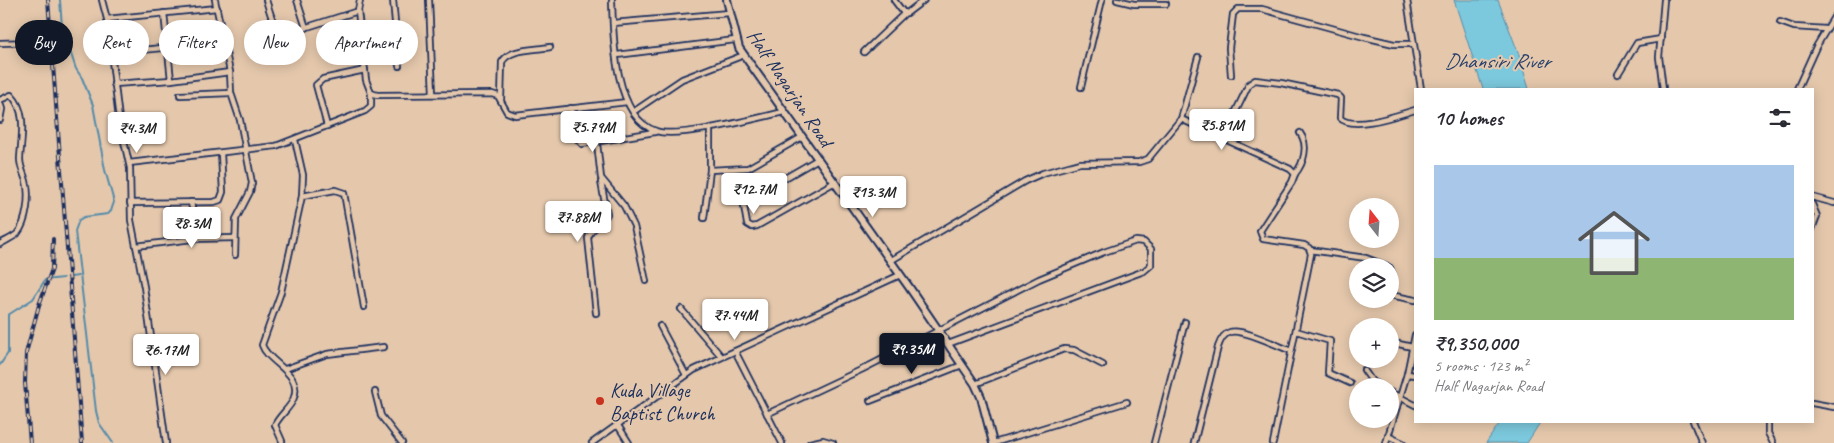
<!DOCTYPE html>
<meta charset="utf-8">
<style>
:root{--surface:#fff;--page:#f7f7f7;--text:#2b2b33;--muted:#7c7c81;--line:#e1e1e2;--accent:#111827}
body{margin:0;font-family:Caveat,sans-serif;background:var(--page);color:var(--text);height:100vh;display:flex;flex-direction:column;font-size:19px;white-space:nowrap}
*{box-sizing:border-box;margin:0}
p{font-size:16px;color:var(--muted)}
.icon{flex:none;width:28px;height:28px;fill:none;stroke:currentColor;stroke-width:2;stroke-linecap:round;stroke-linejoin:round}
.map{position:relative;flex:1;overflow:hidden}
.side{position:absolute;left:1414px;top:88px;width:400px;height:335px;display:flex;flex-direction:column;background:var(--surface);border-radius:0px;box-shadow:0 2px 12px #0003}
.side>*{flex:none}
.top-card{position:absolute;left:15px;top:20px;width:475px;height:45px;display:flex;gap:10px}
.needle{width:32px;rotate:343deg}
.tools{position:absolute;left:1349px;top:198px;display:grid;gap:10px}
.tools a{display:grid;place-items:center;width:50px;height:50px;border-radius:50%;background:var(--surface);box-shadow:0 2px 12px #0003;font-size:25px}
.price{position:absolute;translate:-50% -42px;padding:0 11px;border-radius:5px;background:#fff;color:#222;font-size:16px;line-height:32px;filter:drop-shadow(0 1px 2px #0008)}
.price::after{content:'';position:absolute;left:50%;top:30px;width:15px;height:11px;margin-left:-8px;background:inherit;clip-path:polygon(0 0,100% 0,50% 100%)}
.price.active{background:var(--accent);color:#fff}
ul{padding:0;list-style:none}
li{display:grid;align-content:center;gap:10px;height:265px;padding:0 20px}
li+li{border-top:1px solid var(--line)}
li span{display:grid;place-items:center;height:155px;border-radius:0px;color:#555}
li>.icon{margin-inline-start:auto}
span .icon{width:90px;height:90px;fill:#fffc;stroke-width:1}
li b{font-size:21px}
h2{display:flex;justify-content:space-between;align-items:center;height:60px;padding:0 20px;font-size:21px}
.pill{padding:0 18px;border-radius:22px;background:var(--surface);box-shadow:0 2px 12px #0003;font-size:18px;line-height:45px}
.pill.active{background:var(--accent);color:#fff}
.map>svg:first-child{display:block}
.water{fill:#7cc8dc;stroke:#558baa}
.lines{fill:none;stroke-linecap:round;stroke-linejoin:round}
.stream{stroke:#558baa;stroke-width:2}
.minor-casing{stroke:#1b2f5e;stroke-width:8}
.secondary-casing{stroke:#1b2f5e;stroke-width:10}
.minor{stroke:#e5c8ac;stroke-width:4.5}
.secondary{stroke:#e5c8ac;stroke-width:6}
.rail-casing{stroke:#1b2f5e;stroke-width:4}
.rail{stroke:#e5c8ac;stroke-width:2;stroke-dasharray:5.5;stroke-linecap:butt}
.poi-dot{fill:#c8321e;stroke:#e5c8ac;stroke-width:2}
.labels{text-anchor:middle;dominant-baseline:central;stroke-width:4;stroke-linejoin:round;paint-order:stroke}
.street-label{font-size:20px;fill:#1b2f5e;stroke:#e5c8ac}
.poi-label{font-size:20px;fill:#1b2f5e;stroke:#e5c8ac;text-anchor:start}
.water-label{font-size:21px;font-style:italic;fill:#253e6b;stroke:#e5c8ac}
</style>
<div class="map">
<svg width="1834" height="443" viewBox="0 0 1834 443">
<rect width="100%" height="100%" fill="#e5c8ac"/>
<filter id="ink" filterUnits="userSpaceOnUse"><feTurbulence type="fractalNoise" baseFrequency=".02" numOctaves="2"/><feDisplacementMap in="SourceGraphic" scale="10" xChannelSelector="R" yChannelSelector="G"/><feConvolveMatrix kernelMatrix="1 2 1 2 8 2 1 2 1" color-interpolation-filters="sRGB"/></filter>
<g filter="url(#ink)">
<g class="water">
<path d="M1454 0H1498L1518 52 1529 89H1483Z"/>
<path d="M1501 421H1541L1527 443H1486Z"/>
</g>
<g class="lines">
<g class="stream">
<path d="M60 0 62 27 76 69 82 78 93 105 105 170 114 202 111 211 108 214 84 217 79 220 75 231 96 411 99 423 113 443"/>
<path d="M71 277 78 276"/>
<path d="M0 365 8 353V315L33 299 45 280 63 278"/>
</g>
<defs>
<g id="minor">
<path d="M102 0 107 19 119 119 130 168 131 220 144 287 166 443"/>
<path d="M215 0 230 72 231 93 240 120 252 183 250 192 236 219 235 255"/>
<path d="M266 0 275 28 282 35 358 11"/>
<path d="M297 0 306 28"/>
<path d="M360 0 358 11 366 80 371 93 377 95 492 94 498 96 507 112 515 115 627 102"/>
<path d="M393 0 399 66"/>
<path d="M429 0 433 94"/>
<path d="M612 0C613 36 614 118 656 131 678 139 757 118 784 112"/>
<path d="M894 0 903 12 907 13 924 0"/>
<path d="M1117 0 1134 4H1166"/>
<path d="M1407 0 1421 89"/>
<path d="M164 13 171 80"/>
<path d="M107 19 217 8"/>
<path d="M1780 22 1794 27 1826 29"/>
<path d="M613 23 729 13"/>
<path d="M0 43 34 42"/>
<path d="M864 52 905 13"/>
<path d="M111 53 224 42"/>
<path d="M617 55 735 40"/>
<path d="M1618 74 1637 43 1661 39"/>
<path d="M1231 75 1229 48 1233 14 1238 9H1262L1364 37 1394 44H1413"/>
<path d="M114 84 171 80 230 72"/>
<path d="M1081 87 1102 0"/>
<path d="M1663 89 1659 57 1664 0"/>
<path d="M1797 89 1816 47 1834 17"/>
<path d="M180 95 231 93"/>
<path d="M0 100 11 95C28 112 21 138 20 159 20 167 24 174 26 181 30 196 27 222 17 234 12 238 5 241 0 244"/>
<path d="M501 100 502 62C510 48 535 50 550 47"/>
<path d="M0 103 2 109 0 120"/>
<path d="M571 108 575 136 582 144 655 132"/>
<path d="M633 112 682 79 744 55"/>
<path d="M1181 119 1290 169 1295 174 1292 182 1260 231 1263 239 1304 245 1309 248 1311 254 1273 443"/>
<path d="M327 126 316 85 323 79 365 70"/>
<path d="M1222 140 1249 84 1255 80 1281 83 1338 95 1341 98 1340 118C1353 131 1398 115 1415 110"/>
<path d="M597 143 601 178 624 206 634 226 646 281"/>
<path d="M818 159 747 200 744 206 747 224 752 227 757 226 835 182"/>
<path d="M129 163 276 146 365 111 371 106V93"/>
<path d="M710 170 748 168 802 137"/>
<path d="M1295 174C1304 163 1309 145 1300 133"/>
<path d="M302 196 335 190 344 193 364 307"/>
<path d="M1812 197 1834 203"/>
<path d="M130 203 214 202 220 200 223 192 221 153"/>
<path d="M1812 204 1817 216 1812 229"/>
<path d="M704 218 710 170V129"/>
<path d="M192 239 235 238"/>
<path d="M136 246 192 239 196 232 191 202"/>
<path d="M1310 250 1366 258 1387 266"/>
<path d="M890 261 1025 181 1043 173 1080 163 1139 162 1148 159 1181 119 1198 57"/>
<path d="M1390 268 1393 276 1390 282"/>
<path d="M1390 295 1415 300"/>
<path d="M681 309 721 356"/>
<path d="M596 313 588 238C591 226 603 225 607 214L601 182"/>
<path d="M660 326 686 375"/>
<path d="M1296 331 1330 341 1328 373 1350 383"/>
<path d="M1390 342 1412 347"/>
<path d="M735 351 782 443"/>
<path d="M285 369 327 354 384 347"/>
<path d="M1364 370 1371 380 1380 386"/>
<path d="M1407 374 1415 375"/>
<path d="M975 384 1064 349 1074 350 1103 365"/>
<path d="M375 392 381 416 402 443"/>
<path d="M1390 392 1415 405"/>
<path d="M870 401 962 365"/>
<path d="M1812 403 1834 407"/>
<path d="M767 414 863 369 1039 279 1104 252 1136 241 1144 242 1151 249V265L1144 271 948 344"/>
<path d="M1693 421 1702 443"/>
<path d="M1768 421V433L1773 443"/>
<path d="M617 424 629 443"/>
<path d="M1388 436 1403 443"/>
<path d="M282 441 275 425C279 416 289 409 293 400 305 373 268 364 262 345L281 292 302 196 303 175 295 140"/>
<path d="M592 443 694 370 900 275"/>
<path d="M810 443 823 440 833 443"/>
<path d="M994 443 1127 402"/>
<path d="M1154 443 1185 322"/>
<path d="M1194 443 1218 347C1220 341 1223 334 1230 332 1242 328 1278 346 1291 351"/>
<path d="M1386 443 1407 374 1415 335"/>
</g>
<path id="secondary" d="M727 0 739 48 909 287 975 384 981 397 993 443"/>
</defs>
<use href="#minor" class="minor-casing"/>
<use href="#secondary" class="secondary-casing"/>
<use href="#minor" class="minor"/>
<use href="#secondary" class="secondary"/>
<defs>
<g id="rail">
<path d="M48 0 82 443"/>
<path d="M30 443 25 383 26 353 39 305 52 269 53 239"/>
</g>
</defs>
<use href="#rail" class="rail-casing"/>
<use href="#rail" class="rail"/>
</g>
</g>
<circle class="poi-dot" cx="600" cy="401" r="5"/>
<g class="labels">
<g class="street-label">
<text transform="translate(790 88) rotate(56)">Half Nagarjan Road</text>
</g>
<g class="poi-label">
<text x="610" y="390">Kuda Village<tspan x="610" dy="23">Baptist Church</tspan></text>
</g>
<g class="water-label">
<text x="1497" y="61">Dhansiri River</text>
</g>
</g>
</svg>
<div class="tools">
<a><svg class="needle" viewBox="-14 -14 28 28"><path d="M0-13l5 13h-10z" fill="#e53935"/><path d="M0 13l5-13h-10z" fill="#7c7c81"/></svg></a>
<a><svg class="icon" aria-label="layers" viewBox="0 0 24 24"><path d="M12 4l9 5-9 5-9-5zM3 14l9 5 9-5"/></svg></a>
<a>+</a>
<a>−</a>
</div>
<b class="price" style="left:1222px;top:151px">₹5.81M</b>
<b class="price" style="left:593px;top:153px">₹5.79M</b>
<b class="price" style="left:137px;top:154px">₹4.3M</b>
<b class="price" style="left:754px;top:215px">₹12.7M</b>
<b class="price" style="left:873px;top:218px">₹13.3M</b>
<b class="price" style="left:578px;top:243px">₹7.88M</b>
<b class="price" style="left:192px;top:249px">₹8.3M</b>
<b class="price" style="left:735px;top:341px">₹7.44M</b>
<b class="price active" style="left:912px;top:375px">₹9.35M</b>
<b class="price" style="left:166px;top:376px">₹6.17M</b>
<div class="top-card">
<a class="pill active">Buy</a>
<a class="pill">Rent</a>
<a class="pill">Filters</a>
<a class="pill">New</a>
<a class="pill">Apartment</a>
</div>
<section class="side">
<h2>10 homes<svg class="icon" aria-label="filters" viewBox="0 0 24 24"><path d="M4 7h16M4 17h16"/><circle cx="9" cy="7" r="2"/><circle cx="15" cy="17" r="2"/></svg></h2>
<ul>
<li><span style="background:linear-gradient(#a9c7e8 60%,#8fb573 0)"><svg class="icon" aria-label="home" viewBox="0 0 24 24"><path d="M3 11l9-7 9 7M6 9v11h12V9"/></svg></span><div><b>₹9,350,000</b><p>5 rooms · 123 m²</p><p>Half Nagarjan Road</p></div></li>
</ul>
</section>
</div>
